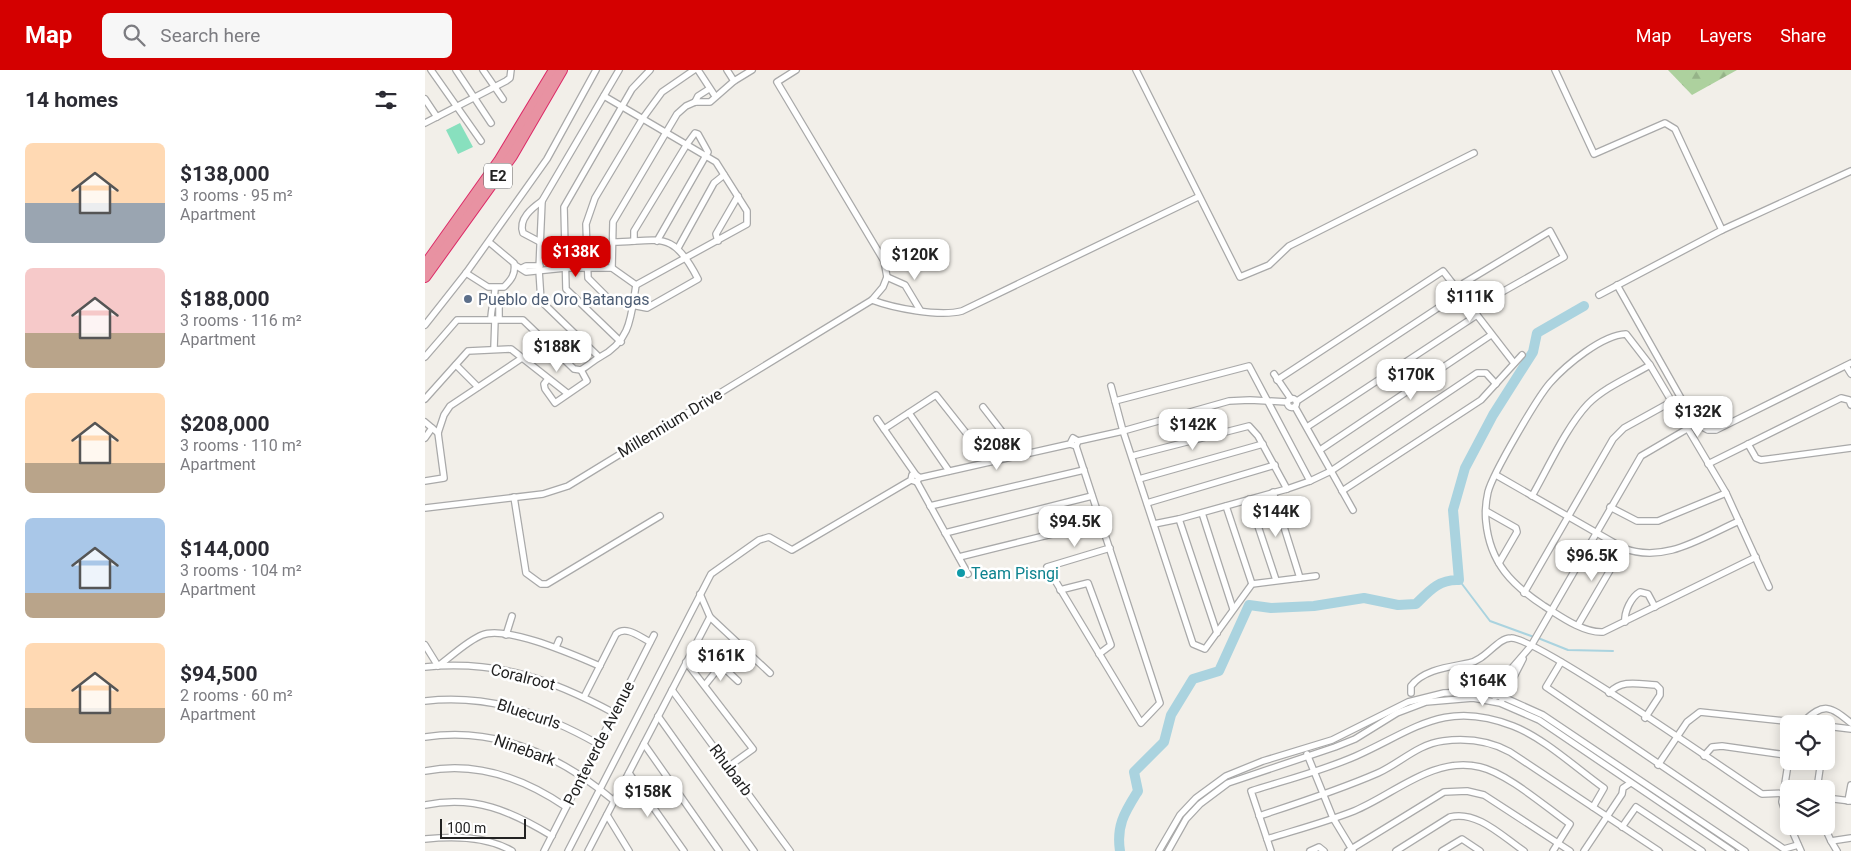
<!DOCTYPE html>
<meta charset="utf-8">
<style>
:root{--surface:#fff;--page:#f7f7f7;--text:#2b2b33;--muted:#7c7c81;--accent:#d40000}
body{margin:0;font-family:Roboto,sans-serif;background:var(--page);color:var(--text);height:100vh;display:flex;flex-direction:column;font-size:19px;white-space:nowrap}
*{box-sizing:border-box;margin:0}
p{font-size:16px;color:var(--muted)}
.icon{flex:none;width:28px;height:28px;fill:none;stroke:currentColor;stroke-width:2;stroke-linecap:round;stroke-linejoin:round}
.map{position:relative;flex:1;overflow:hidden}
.side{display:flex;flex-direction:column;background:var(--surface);width:425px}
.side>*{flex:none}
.controls{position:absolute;left:1355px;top:645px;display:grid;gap:10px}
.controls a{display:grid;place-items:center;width:55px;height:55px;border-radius:8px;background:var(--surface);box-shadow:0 2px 12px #0003;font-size:25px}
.scale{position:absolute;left:15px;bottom:12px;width:86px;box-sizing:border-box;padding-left:5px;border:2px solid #222;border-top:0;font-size:14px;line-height:18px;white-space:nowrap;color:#222;-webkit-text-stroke:4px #fff;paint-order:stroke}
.price{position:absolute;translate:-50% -42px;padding:0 11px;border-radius:10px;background:#fff;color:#222;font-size:16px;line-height:32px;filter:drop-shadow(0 1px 2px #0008)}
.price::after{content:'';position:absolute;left:50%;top:30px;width:15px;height:11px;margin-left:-8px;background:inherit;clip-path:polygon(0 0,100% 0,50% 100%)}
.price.current{background:var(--accent);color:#fff}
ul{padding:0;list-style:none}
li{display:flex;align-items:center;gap:15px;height:125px;padding:0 25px}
li span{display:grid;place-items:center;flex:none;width:140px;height:100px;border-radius:8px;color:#555}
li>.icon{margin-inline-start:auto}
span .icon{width:60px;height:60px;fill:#fffc;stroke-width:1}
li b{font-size:21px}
h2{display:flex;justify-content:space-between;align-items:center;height:60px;padding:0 25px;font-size:21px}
header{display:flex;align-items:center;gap:30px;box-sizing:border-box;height:70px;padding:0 25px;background:var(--accent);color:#fff}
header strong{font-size:24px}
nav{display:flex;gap:28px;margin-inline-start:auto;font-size:18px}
.search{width:350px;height:45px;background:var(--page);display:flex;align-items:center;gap:12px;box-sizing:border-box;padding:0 18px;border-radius:8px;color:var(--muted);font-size:19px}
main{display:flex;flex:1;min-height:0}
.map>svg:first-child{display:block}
.forest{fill:url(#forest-firs)}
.pitch{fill:#88e0be}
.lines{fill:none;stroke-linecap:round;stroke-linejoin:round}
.stream{stroke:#aad3df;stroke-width:2}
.river{stroke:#aad3df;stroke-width:10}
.minor-casing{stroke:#a9a9a9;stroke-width:8}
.motorway-casing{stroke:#dc2a67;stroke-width:12}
.minor{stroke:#fff;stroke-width:5.5}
.motorway{stroke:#e892a2;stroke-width:10}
.service-dot{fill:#5c6f8a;stroke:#fff;stroke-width:2}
.culture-dot{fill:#0f9aa8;stroke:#fff;stroke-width:2}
.labels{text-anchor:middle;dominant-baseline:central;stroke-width:5;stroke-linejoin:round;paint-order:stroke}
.shield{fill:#fff;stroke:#646464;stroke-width:1}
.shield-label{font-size:15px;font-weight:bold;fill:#222}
.service-label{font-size:16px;fill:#4e5e75;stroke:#fff;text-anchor:start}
.street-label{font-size:16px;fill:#222;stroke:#fff}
.culture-label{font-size:16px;fill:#0d838f;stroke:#fff;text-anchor:start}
</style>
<header>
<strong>Map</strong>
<div class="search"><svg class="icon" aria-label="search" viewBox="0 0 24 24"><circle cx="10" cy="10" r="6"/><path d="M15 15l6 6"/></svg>Search here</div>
<nav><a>Map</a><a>Layers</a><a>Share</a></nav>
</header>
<main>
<section class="side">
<h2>14 homes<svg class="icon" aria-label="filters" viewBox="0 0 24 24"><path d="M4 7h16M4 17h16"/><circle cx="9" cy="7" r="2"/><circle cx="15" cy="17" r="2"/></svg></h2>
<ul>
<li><span style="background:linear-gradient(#ffd9b3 60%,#9aa5b1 0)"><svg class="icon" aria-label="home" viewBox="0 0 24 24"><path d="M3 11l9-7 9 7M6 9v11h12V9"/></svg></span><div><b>$138,000</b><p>3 rooms · 95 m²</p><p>Apartment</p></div></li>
<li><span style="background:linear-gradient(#f6c9c9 65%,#b9a48a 0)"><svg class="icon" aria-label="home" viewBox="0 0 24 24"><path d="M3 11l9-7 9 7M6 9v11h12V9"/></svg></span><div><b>$188,000</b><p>3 rooms · 116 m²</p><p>Apartment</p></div></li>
<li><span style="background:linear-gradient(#ffd9b3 70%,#b9a48a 0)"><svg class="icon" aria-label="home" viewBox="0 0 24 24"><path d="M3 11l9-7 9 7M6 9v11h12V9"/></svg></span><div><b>$208,000</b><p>3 rooms · 110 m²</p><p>Apartment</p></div></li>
<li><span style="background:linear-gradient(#a9c7e8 75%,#b9a48a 0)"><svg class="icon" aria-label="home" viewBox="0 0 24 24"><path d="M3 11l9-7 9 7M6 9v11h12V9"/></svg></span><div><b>$144,000</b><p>3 rooms · 104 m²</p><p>Apartment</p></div></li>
<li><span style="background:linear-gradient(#ffd9b3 65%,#b9a48a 0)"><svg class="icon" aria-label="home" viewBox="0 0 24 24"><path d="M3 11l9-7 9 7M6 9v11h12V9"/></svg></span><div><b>$94,500</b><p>2 rooms · 60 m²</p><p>Apartment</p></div></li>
</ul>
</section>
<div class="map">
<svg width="1426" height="781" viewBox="0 0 1426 781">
<defs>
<pattern id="forest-firs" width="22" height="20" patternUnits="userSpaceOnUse" patternTransform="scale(1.25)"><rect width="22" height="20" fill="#add19e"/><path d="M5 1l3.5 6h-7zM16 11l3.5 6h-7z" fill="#95b388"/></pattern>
</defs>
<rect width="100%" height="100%" fill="#f2efe9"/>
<path class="forest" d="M1243 0H1312L1267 25Z"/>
<path class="pitch" d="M35 53 48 77 33 84 21 60Z"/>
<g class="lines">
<g class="stream">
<path d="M1034 510 1065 551 1109 567"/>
<path d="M1113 568 1143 580 1188 581"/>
</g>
<path class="river" d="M695 781C691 755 700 742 713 721L709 702 739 672 746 645 768 609 794 601 824 535 846 538 889 536 939 528 973 535 991 534C1004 521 1014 509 1034 510L1028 440 1040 398 1068 345 1108 282 1112 263 1159 236"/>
<defs>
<g id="minor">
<path d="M6 0 56 71"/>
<path d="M31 0 66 53"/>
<path d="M58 0 78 29"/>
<path d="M273 0 290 26"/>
<path d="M302 0 309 11"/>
<path d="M371 0 352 12 459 191 462 207"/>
<path d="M711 0 815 207 844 195 864 176 1049 83"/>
<path d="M1130 0 1169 84 1240 53 1250 59 1297 160"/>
<path d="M0 29 12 47"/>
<path d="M270 32 273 26 284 19"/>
<path d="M0 53 81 11 85 8 86 0"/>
<path d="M209 171V161L262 74 270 63 273 64 283 82 232 171"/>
<path d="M293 171 291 164 313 126"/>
<path d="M115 172 98 163C93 149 107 138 117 131"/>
<path d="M188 172C237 171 248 160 273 209L222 238 186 231 163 208 161 154 170 128 218 48 237 22 269 0"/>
<path d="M253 178 289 113 299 105"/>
<path d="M90 195 101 202 140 198H187L211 215 322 154V141L291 92 179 26"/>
<path d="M97 198 101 196H115"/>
<path d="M187 198 188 152 252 44 261 36 270 32H285L309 11 327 0"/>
<path d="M41 203 63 217H79C86 210 91 204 89 193L64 172"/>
<path d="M462 207 480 215 495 240"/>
<path d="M1192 215 1270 353 1283 360H1291L1426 293"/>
<path d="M1174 225 1297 160 1426 101"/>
<path d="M70 228 74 233V249"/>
<path d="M447 230C468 238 514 247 537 241L773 127"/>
<path d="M66 249C66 238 70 229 70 218"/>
<path d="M0 255 41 203 122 89 171 0"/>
<path d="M196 272 141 219 139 137 207 19 225 0"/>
<path d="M69 278 70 249"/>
<path d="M0 287 32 250H98L149 299 156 300C163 296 169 290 175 287 206 271 206 246 211 215"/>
<path d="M174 287 116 231 114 200 117 131 194 0"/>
<path d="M31 295 53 317"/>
<path d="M1421 296 1426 304"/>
<path d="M849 304 866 329"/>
<path d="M123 309 119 314 120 319 130 333 162 311 156 300"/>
<path d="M852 310 1018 201 1089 293"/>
<path d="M686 316 698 361 768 574 780 579 827 514 891 506"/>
<circle cx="867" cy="333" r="4.5"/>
<path d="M0 329 43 281 86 279 142 323"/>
<path d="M690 331 824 296 885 411"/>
<path d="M872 331 1022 232 1039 213 1125 161 1139 187 1047 239"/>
<path d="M558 337 595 385"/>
<path d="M870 337 928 440"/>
<path d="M484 343 524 401"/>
<path d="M452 349 491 405"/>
<path d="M0 352 13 363"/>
<path d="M882 357 1052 245"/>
<path d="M459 359 511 325 564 392"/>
<path d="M0 368 7 358"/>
<path d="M653 371 698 361 804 331 825 330 862 332"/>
<path d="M1323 374 1331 388 1336 390 1426 378"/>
<path d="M651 376 735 633 716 653 622 497 685 478"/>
<path d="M895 380 1066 265"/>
<path d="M707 386 824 356 833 366 862 419"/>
<path d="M1283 394 1416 328 1424 330 1426 335"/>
<path d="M1071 405 1198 478C1239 494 1276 468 1314 451"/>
<path d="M494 408 645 374 651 376 653 371 648 368 645 374"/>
<path d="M714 409 838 374"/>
<path d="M0 411 19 408 13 363 19 345 25 336 97 288"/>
<path d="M492 412 543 504"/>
<path d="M917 421 1056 330 1097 285"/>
<path d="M848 422 875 508"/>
<path d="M1107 426C1123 398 1142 356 1163 334 1180 317 1205 307 1225 295"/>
<path d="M89 427 101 503 116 514H122L235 446"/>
<path d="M824 429 851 510"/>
<path d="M722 433 850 395"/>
<path d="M505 436 659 400"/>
<path d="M801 436 827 514"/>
<path d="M1185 437 1212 451H1233L1301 423"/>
<path d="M0 438 118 424 143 416 447 230 458 217 462 207"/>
<path d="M1061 441 1091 458 1092 462 1074 493"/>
<path d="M777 443 808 539"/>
<path d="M754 449 792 563"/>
<path d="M729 454 754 449 862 419 885 411 906 401 1052 303H1061L1071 314"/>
<path d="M520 463 667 426"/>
<path d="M534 487 676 452"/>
<path d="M1331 487 1178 562C1158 563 1135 546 1119 536 1087 515 1065 493 1061 452 1060 443 1061 431 1063 422 1068 403 1112 328 1125 313 1141 295 1177 265 1201 264L1225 295 1301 423 1344 517"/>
<path d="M635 520 663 513 686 575 674 584"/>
<path d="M1099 523 1188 369 1199 358 1246 332"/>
<path d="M275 524 285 547 345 603"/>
<path d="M1200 552C1199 542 1206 527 1215 522L1223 524 1230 537"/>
<path d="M1153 555 1198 478"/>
<path d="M81 565 87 546"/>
<path d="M0 575 13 596C27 586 42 571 57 565 82 555 151 586 175 596"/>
<path d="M131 577 134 570"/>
<path d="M261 592 328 679 303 697"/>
<path d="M1136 592 1121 617 1359 779 1373 775"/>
<path d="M0 597C73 590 126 609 189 643"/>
<path d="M280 615 296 595 313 611"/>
<path d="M247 620 365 781"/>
<path d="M986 623V616C999 599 1025 597 1044 593 1061 590 1072 568 1086 568 1111 567 1302 701 1337 724L1364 723"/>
<path d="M1184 623C1197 609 1213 614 1231 615L1235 619V625L1220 648"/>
<path d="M159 627 191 564C201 555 215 567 225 572"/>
<path d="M1070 627 1086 599 1106 576 1216 386 1262 359"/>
<path d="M1077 630 1098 589"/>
<path d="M0 631C64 624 118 643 173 674"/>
<path d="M233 646 329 781"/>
<path d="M1378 652C1399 632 1405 636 1426 653"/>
<path d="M1401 656 1426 659"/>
<path d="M1401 664 1403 656"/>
<path d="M0 667C72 656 134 685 188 730"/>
<path d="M219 674 294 781"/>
<path d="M882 684 908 748 928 781"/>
<path d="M1279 686 1287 677 1297 676 1361 685 1364 688 1357 732 1364 754"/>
<path d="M1233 695 1262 652 1275 642 1389 654"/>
<path d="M0 701C51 691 100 709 141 737"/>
<path d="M204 703 259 781"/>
<path d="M1392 719 1396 691"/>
<path d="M1401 728 1426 731"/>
<path d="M1423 731 1426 715"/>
<path d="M0 735C50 725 86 741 127 766"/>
<path d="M182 745 204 781"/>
<path d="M834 746C874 733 914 720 953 703 975 693 993 674 1018 671 1041 668 1065 671 1085 682L1234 781"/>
<path d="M1365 756 1376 781"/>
<path d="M1399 756 1406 771"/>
<path d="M1197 757 1211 737 1277 781"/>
<path d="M0 769C29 766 61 766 87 781"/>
<path d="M842 769C871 760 901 752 929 741 970 724 1008 686 1055 697 1082 703 1122 738 1145 754L1128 781"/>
<path d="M119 781 229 565"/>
<path d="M143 781 286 504 334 470 344 467 367 480 486 410 487 405H491L494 407 492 412 486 410"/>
<path d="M163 781 285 547"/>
<path d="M734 781 755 745 771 728 801 706 838 691 907 670 983 632 1019 623 1049 622 1078 627 1118 645 1320 781"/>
<path d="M743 781 761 749 775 734 803 713 910 677 930 669 972 643 1001 632 1048 628 1075 633 1114 650 1307 781"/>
<path d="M846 781 826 721C861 710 897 701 931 686 989 660 1020 629 1088 656 1119 668 1151 698 1179 718L1168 737"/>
<path d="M885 781 894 777 899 781"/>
<path d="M923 781 1019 722 1042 721 1059 725 1145 781"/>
<path d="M971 781 1025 747C1052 740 1078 767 1099 781"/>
<path d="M1017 781 1037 769 1055 781"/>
<path d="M1159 781 1197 724 1198 718 1204 714"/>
<path d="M1412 781 1406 771 1426 768"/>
</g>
<g id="motorway">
<path d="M0 195 74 91 129 0"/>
<path d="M0 207 87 86 137 0"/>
</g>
</defs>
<use href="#minor" class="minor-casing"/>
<use href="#motorway" class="motorway-casing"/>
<use href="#minor" class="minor"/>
<use href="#motorway" class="motorway"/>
</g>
<circle class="service-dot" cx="43" cy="229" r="5"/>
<circle class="culture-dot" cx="536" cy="503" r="5"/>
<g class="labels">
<rect class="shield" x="59" y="93.5" width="28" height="25" rx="4"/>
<g class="shield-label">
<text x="73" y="106">E2</text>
</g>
<g class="service-label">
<text x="53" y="229">Pueblo de Oro Batangas</text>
</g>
<g class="street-label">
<text transform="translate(245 353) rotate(-31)">Millennium Drive</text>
<text transform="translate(98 607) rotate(14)">Coralroot</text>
<text transform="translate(104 644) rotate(18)">Bluecurls</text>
<text transform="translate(174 673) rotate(-63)">Ponteverde Avenue</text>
<text transform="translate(100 680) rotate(20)">Ninebark</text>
<text transform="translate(306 700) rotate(53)">Rhubarb</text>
</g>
<g class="culture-label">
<text x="546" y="503">Team Pisngi</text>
</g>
</g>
</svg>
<div class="controls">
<a><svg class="icon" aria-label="locate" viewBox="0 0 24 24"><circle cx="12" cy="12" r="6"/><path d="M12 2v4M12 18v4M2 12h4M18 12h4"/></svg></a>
<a><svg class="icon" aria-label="layers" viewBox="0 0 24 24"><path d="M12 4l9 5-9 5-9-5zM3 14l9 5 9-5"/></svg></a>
</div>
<div class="scale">100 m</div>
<b class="price current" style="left:151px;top:208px">$138K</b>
<b class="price" style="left:490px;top:211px">$120K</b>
<b class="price" style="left:1045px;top:253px">$111K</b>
<b class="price" style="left:132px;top:303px">$188K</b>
<b class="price" style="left:986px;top:331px">$170K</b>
<b class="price" style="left:1273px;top:368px">$132K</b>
<b class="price" style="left:768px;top:381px">$142K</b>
<b class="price" style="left:572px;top:401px">$208K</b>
<b class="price" style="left:851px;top:468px">$144K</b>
<b class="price" style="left:650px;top:478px">$94.5K</b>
<b class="price" style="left:1167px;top:512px">$96.5K</b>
<b class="price" style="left:296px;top:612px">$161K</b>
<b class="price" style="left:1058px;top:637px">$164K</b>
<b class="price" style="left:223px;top:748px">$158K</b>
</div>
</main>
